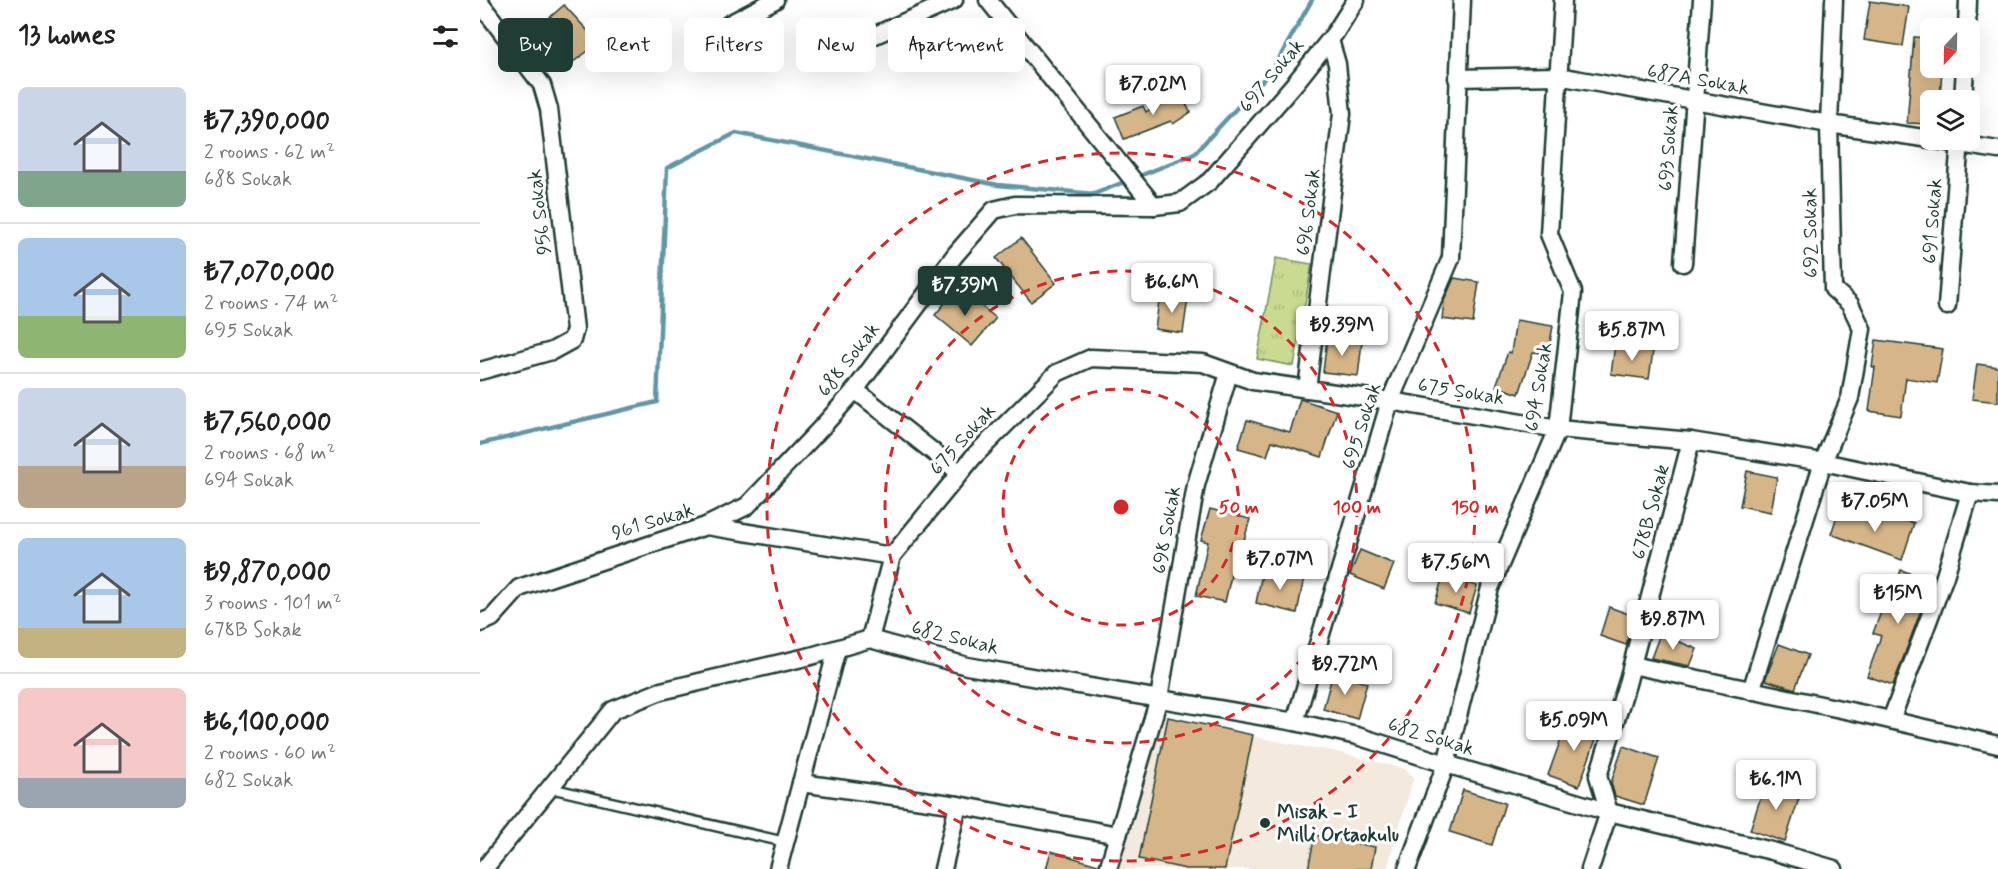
<!DOCTYPE html>
<meta charset="utf-8">
<style>
:root{--surface:#fff;--page:#f2f2f2;--text:#222;--muted:#767676;--line:#e0e0e0;--accent:#1f3d34}
body{margin:0;font-family:Mynerve,sans-serif;background:var(--page);color:var(--text);height:100vh;display:flex;flex-direction:column;font-size:22px;white-space:nowrap}
*{box-sizing:border-box;margin:0}
p{font-size:20px;color:var(--muted)}
.icon{flex:none;width:33px;height:33px;fill:none;stroke:currentColor;stroke-width:2;stroke-linecap:round;stroke-linejoin:round}
.map{position:relative;flex:1;overflow:hidden}
.panel{display:flex;flex-direction:column;background:var(--surface);width:480px}
.panel>*{flex:none}
.top-card{position:absolute;left:18px;top:18px;width:570px;height:54px;display:flex;gap:12px}
.needle{width:39px;rotate:202deg}
.tools{position:absolute;left:1440px;top:18px;display:grid;gap:12px}
.tools a{display:grid;place-items:center;width:60px;height:60px;border-radius:9px;background:var(--surface);box-shadow:0 6px 24px #0002;font-size:30px}
.price{position:absolute;translate:-50% -51px;padding:0 14px;border-radius:6px;background:#fff;color:#222;font-size:20px;line-height:39px;filter:drop-shadow(0 2px 3px #0008)}
.price::after{content:'';position:absolute;left:50%;top:36px;width:18px;height:14px;margin-left:-9px;background:inherit;clip-path:polygon(0 0,100% 0,50% 100%)}
.price.on{background:var(--accent);color:#fff}
ul{padding:0;list-style:none}
li{display:flex;align-items:center;gap:18px;height:150px;padding:0 18px}
li+li{border-top:2px solid var(--line)}
li span{display:grid;place-items:center;flex:none;width:168px;height:120px;border-radius:9px;color:#555}
li>.icon{margin-inline-start:auto}
span .icon{width:72px;height:72px;fill:#fffc;stroke-width:1}
li b{font-size:26px}
h2{display:flex;justify-content:space-between;align-items:center;height:72px;padding:0 18px;font-size:26px}
.tag{padding:0 21px;border-radius:9px;background:var(--surface);box-shadow:0 6px 24px #0002;font-size:21px;line-height:54px}
.tag.on{background:var(--accent);color:#fff}
main{display:flex;flex:1;min-height:0}
.map>svg:first-child{display:block}
.built{fill:#f3e9dc}
.park{fill:url(#park-tufts);stroke:#748c62;stroke-width:1.5}
.lines{fill:none;stroke-linecap:round;stroke-linejoin:round}
.stream{stroke:#6296a5;stroke-width:4.5}
.building{fill:#d6b589;stroke:#1f3d34;stroke-width:1.5}
.lane-casing{stroke:#1f3d34;stroke-width:13}
.street-casing{stroke:#1f3d34;stroke-width:21}
.lane{stroke:#fff;stroke-width:8}
.street{stroke:#fff;stroke-width:16}
.ring{fill:none;stroke:#d62828;stroke-width:3;stroke-dasharray:10 8}
.poi-dot{fill:#1f3d34;stroke:#fff;stroke-width:2}
.labels{text-anchor:middle;dominant-baseline:central;stroke-width:6;stroke-linejoin:round;paint-order:stroke}
.street-label{font-size:20px;fill:#1f3d34;stroke:#fff}
.poi-label{font-size:20px;font-weight:bold;fill:#1f3d34;stroke:#fff;text-anchor:start}
.centre{fill:#d62828;stroke:#fff;stroke-width:3}
.ring-label{font-size:18px;text-anchor:middle;font-weight:bold;fill:#d62828;stroke:#fff;stroke-width:6;stroke-linejoin:round;paint-order:stroke}
</style>
<main>
<section class="panel">
<h2>13 homes<svg class="icon" aria-label="filters" viewBox="0 0 24 24"><path d="M4 7h16M4 17h16"/><circle cx="9" cy="7" r="2"/><circle cx="15" cy="17" r="2"/></svg></h2>
<ul>
<li><span style="background:linear-gradient(#c9d6e8 70%,#7fa58c 0)"><svg class="icon" aria-label="home" viewBox="0 0 24 24"><path d="M3 11l9-7 9 7M6 9v11h12V9"/></svg></span><div><b>₺7,390,000</b><p>2 rooms · 62 m²</p><p>688 Sokak</p></div></li>
<li><span style="background:linear-gradient(#a9c7e8 65%,#8fb573 0)"><svg class="icon" aria-label="home" viewBox="0 0 24 24"><path d="M3 11l9-7 9 7M6 9v11h12V9"/></svg></span><div><b>₺7,070,000</b><p>2 rooms · 74 m²</p><p>695 Sokak</p></div></li>
<li><span style="background:linear-gradient(#c9d6e8 65%,#b9a48a 0)"><svg class="icon" aria-label="home" viewBox="0 0 24 24"><path d="M3 11l9-7 9 7M6 9v11h12V9"/></svg></span><div><b>₺7,560,000</b><p>2 rooms · 68 m²</p><p>694 Sokak</p></div></li>
<li><span style="background:linear-gradient(#a9c7e8 75%,#c2b280 0)"><svg class="icon" aria-label="home" viewBox="0 0 24 24"><path d="M3 11l9-7 9 7M6 9v11h12V9"/></svg></span><div><b>₺9,870,000</b><p>3 rooms · 101 m²</p><p>678B Sokak</p></div></li>
<li><span style="background:linear-gradient(#f6c9c9 75%,#9aa5b1 0)"><svg class="icon" aria-label="home" viewBox="0 0 24 24"><path d="M3 11l9-7 9 7M6 9v11h12V9"/></svg></span><div><b>₺6,100,000</b><p>2 rooms · 60 m²</p><p>682 Sokak</p></div></li>
</ul>
</section>
<div class="map">
<svg width="1518" height="869" viewBox="0 0 1518 869">
<defs>
<pattern id="park-tufts" width="24" height="20" patternUnits="userSpaceOnUse" patternTransform="scale(1.5)"><rect width="24" height="20" fill="#c8db90"/><path d="M3 7l-1-3M5 7V3M7 7l1-3M15 17l-1-3M17 17v-4M19 17l1-3" fill="none" stroke="#abbd7d"/></pattern>
</defs>
<rect width="100%" height="100%" fill="#fff"/>
<filter id="ink" filterUnits="userSpaceOnUse"><feTurbulence type="fractalNoise" baseFrequency=".0167" numOctaves="2"/><feDisplacementMap in="SourceGraphic" scale="12" xChannelSelector="R" yChannelSelector="G"/><feConvolveMatrix kernelMatrix="1 2 1 2 8 2 1 2 1" color-interpolation-filters="sRGB"/></filter>
<g filter="url(#ink)">
<path class="built" d="M685 719 831 748 849 750 925 769 934 777 907 869H638L674 732Z"/>
<path class="park" d="M796 258 832 264 814 366 777 359Z"/>
<g class="lines">
<g class="stream">
<path d="M657 177 714 154 793 69 832 0"/>
<path d="M0 444 177 402 187 168 256 133 518 185 614 194 649 180"/>
</g>
</g>
<g class="building">
<path d="M1390 1 1429 7 1423 46 1384 40Z"/>
<path d="M84 5 119 43 93 62 60 26Z"/>
<path d="M1434 37 1450 38V68H1462L1460 100H1450V124L1427 123Z"/>
<path d="M697 91 711 112 693 124 691 121 644 139 635 117 663 106 666 112Z"/>
<path d="M541 238 576 283 551 302 516 258Z"/>
<path d="M974 278 999 282 993 323 962 319 964 301Z"/>
<path d="M478 287 516 318 492 346 455 315Z"/>
<path d="M680 294 708 298 703 333 675 329Z"/>
<path d="M1036 320 1073 326 1068 354 1053 352 1039 394 1016 386 1028 352 1031 353Z"/>
<path d="M847 338 882 342 878 376 843 372Z"/>
<path d="M1396 340 1463 349 1457 383 1426 378 1421 416 1389 411 1395 367H1392Z"/>
<path d="M1135 345 1173 351 1169 379 1131 374Z"/>
<path d="M1497 364 1518 367V402L1492 399Z"/>
<path d="M820 399 857 411 842 457 792 441 787 456 758 448 767 420 810 432Z"/>
<path d="M1267 471 1297 477 1291 512 1260 506Z"/>
<path d="M730 509 770 519 761 551 757 550 745 602 716 596 728 542 721 540Z"/>
<path d="M1359 510 1402 524 1405 514 1434 523 1422 560 1351 534Z"/>
<path d="M880 550 914 564 904 589 870 575Z"/>
<path d="M783 569 824 578 817 613 776 603Z"/>
<path d="M1421 570 1452 581 1413 685 1387 676 1401 636 1393 633 1411 586 1415 588Z"/>
<path d="M963 576 997 586 989 613 955 603Z"/>
<path d="M1129 607 1154 616 1146 645 1120 636Z"/>
<path d="M1180 634 1217 649 1210 666 1171 658Z"/>
<path d="M1299 644 1328 655 1315 689 1285 680Z"/>
<path d="M853 673 887 683 877 719 843 709Z"/>
<path d="M688 717 773 735 745 869H706L659 859Z"/>
<path d="M1089 717 1120 728 1099 786 1068 775Z"/>
<path d="M1143 746 1179 758 1164 805 1135 796 1131 783Z"/>
<path d="M1286 781 1321 792 1305 842 1270 830Z"/>
<path d="M983 790 1025 803 1012 845 970 832Z"/>
<path d="M835 835 895 847 891 869H828Z"/>
<path d="M571 851 618 865V869H566Z"/>
</g>
<g class="lines">
<defs>
<path id="lane" d="M70 788 305 842"/>
<g id="street">
<path d="M508 0 674 206"/>
<path d="M0 3 62 85 69 109 95 329 92 340 72 351 0 371"/>
<path d="M249 24 295 0"/>
<path d="M1487 28 1488 0"/>
<path d="M393 36 474 0"/>
<path d="M977 78 1078 76 1349 124 1450 139"/>
<path d="M1483 100 1485 68"/>
<path d="M1454 140 1518 150"/>
<path d="M1203 263 1222 0"/>
<path d="M1467 306 1480 140"/>
<path d="M827 389 862 114 857 64 850 40"/>
<path d="M375 390 480 473"/>
<path d="M226 526 267 506 343 426 375 390 475 255 514 210 535 205 674 206 700 203 730 181 750 158 816 82 855 33 876 0"/>
<path d="M0 623 12 618 39 588 226 526 412 556"/>
<path d="M390 639 412 556 494 456 577 373 611 358 723 363 773 381 910 401 1078 429 1211 441 1343 462 1490 493 1518 495"/>
<path d="M390 639 487 666 815 722 877 736 966 764 1129 812 1292 851 1354 869"/>
<path d="M1152 665 1384 714 1518 745"/>
<path d="M1271 691 1343 462 1370 398 1382 329 1370 304 1353 289 1349 124 1354 0"/>
<path d="M1411 720 1465 576 1490 493"/>
<path d="M815 722 910 401 971 258 982 0"/>
<path d="M321 783 478 805 638 835"/>
<path d="M4 869 133 710 181 691 331 656 390 639"/>
<path d="M298 869 357 649"/>
<path d="M463 869 478 805"/>
<path d="M628 869 679 698 716 485 749 373"/>
<path d="M927 869 966 764 1010 588 1078 429 1093 292 1069 234 1083 0"/>
<path d="M1110 869 1129 812 1118 776 1147 684 1211 441"/>
</g>
</defs>
<use href="#lane" class="lane-casing"/>
<use href="#street" class="street-casing"/>
<use href="#lane" class="lane"/>
<use href="#street" class="street"/>
</g>
</g>
<g class="ring">
<circle cx="641" cy="507" r="118"/>
<circle cx="641" cy="507" r="236"/>
<circle cx="641" cy="507" r="354"/>
</g>
<circle class="poi-dot" cx="785" cy="823" r="6"/>
<g class="labels">
<g class="street-label">
<text transform="translate(792 76) rotate(-50)">697 Sokak</text>
<text transform="translate(1218 80) rotate(10)">687A Sokak</text>
<text transform="translate(1189 148) rotate(-86)">693 Sokak</text>
<text transform="translate(60 212) rotate(-97)">956 Sokak</text>
<text transform="translate(829 212) rotate(-83)">696 Sokak</text>
<text transform="translate(1453 221) rotate(-86)">691 Sokak</text>
<text transform="translate(1331 233) rotate(-91)">692 Sokak</text>
<text transform="translate(369 360) rotate(-52)">688 Sokak</text>
<text transform="translate(1059 387) rotate(-81)">694 Sokak</text>
<text transform="translate(981 392) rotate(9)">675 Sokak</text>
<text transform="translate(882 426) rotate(-72)">695 Sokak</text>
<text transform="translate(483 440) rotate(-48)">675 Sokak</text>
<text transform="translate(1171 512) rotate(-75)">678B Sokak</text>
<text transform="translate(173 522) rotate(-17)">961 Sokak</text>
<text transform="translate(687 530) rotate(-80)">698 Sokak</text>
<text transform="translate(475 638) rotate(14)">682 Sokak</text>
<text transform="translate(951 737) rotate(17)">682 Sokak</text>
</g>
<g class="poi-label">
<text x="797" y="812">Misak - I<tspan x="797" dy="23">Milli Ortaokulu</tspan></text>
</g>
</g>
<circle cx="641" cy="507" r="9" class="centre"/>
<g class="ring-label">
<text x="759" y="513">50 m</text>
<text x="877" y="513">100 m</text>
<text x="995" y="513">150 m</text>
</g>
</svg>
<div class="tools">
<a><svg class="needle" viewBox="-14 -14 28 28"><path d="M0-13l5 13h-10z" fill="#e53935"/><path d="M0 13l5-13h-10z" fill="#767676"/></svg></a>
<a><svg class="icon" aria-label="layers" viewBox="0 0 24 24"><path d="M12 4l9 5-9 5-9-5zM3 14l9 5 9-5"/></svg></a>
</div>
<b class="price" style="left:673px;top:116px">₺7.02M</b>
<b class="price" style="left:692px;top:314px">₺6.6M</b>
<b class="price on" style="left:485px;top:317px">₺7.39M</b>
<b class="price" style="left:862px;top:357px">₺9.39M</b>
<b class="price" style="left:1152px;top:362px">₺5.87M</b>
<b class="price" style="left:1395px;top:533px">₺7.05M</b>
<b class="price" style="left:800px;top:591px">₺7.07M</b>
<b class="price" style="left:976px;top:594px">₺7.56M</b>
<b class="price" style="left:1418px;top:625px">₺15M</b>
<b class="price" style="left:1193px;top:651px">₺9.87M</b>
<b class="price" style="left:865px;top:696px">₺9.72M</b>
<b class="price" style="left:1094px;top:752px">₺5.09M</b>
<b class="price" style="left:1296px;top:811px">₺6.1M</b>
<div class="top-card">
<a class="tag on">Buy</a>
<a class="tag">Rent</a>
<a class="tag">Filters</a>
<a class="tag">New</a>
<a class="tag">Apartment</a>
</div>
</div>
</main>
